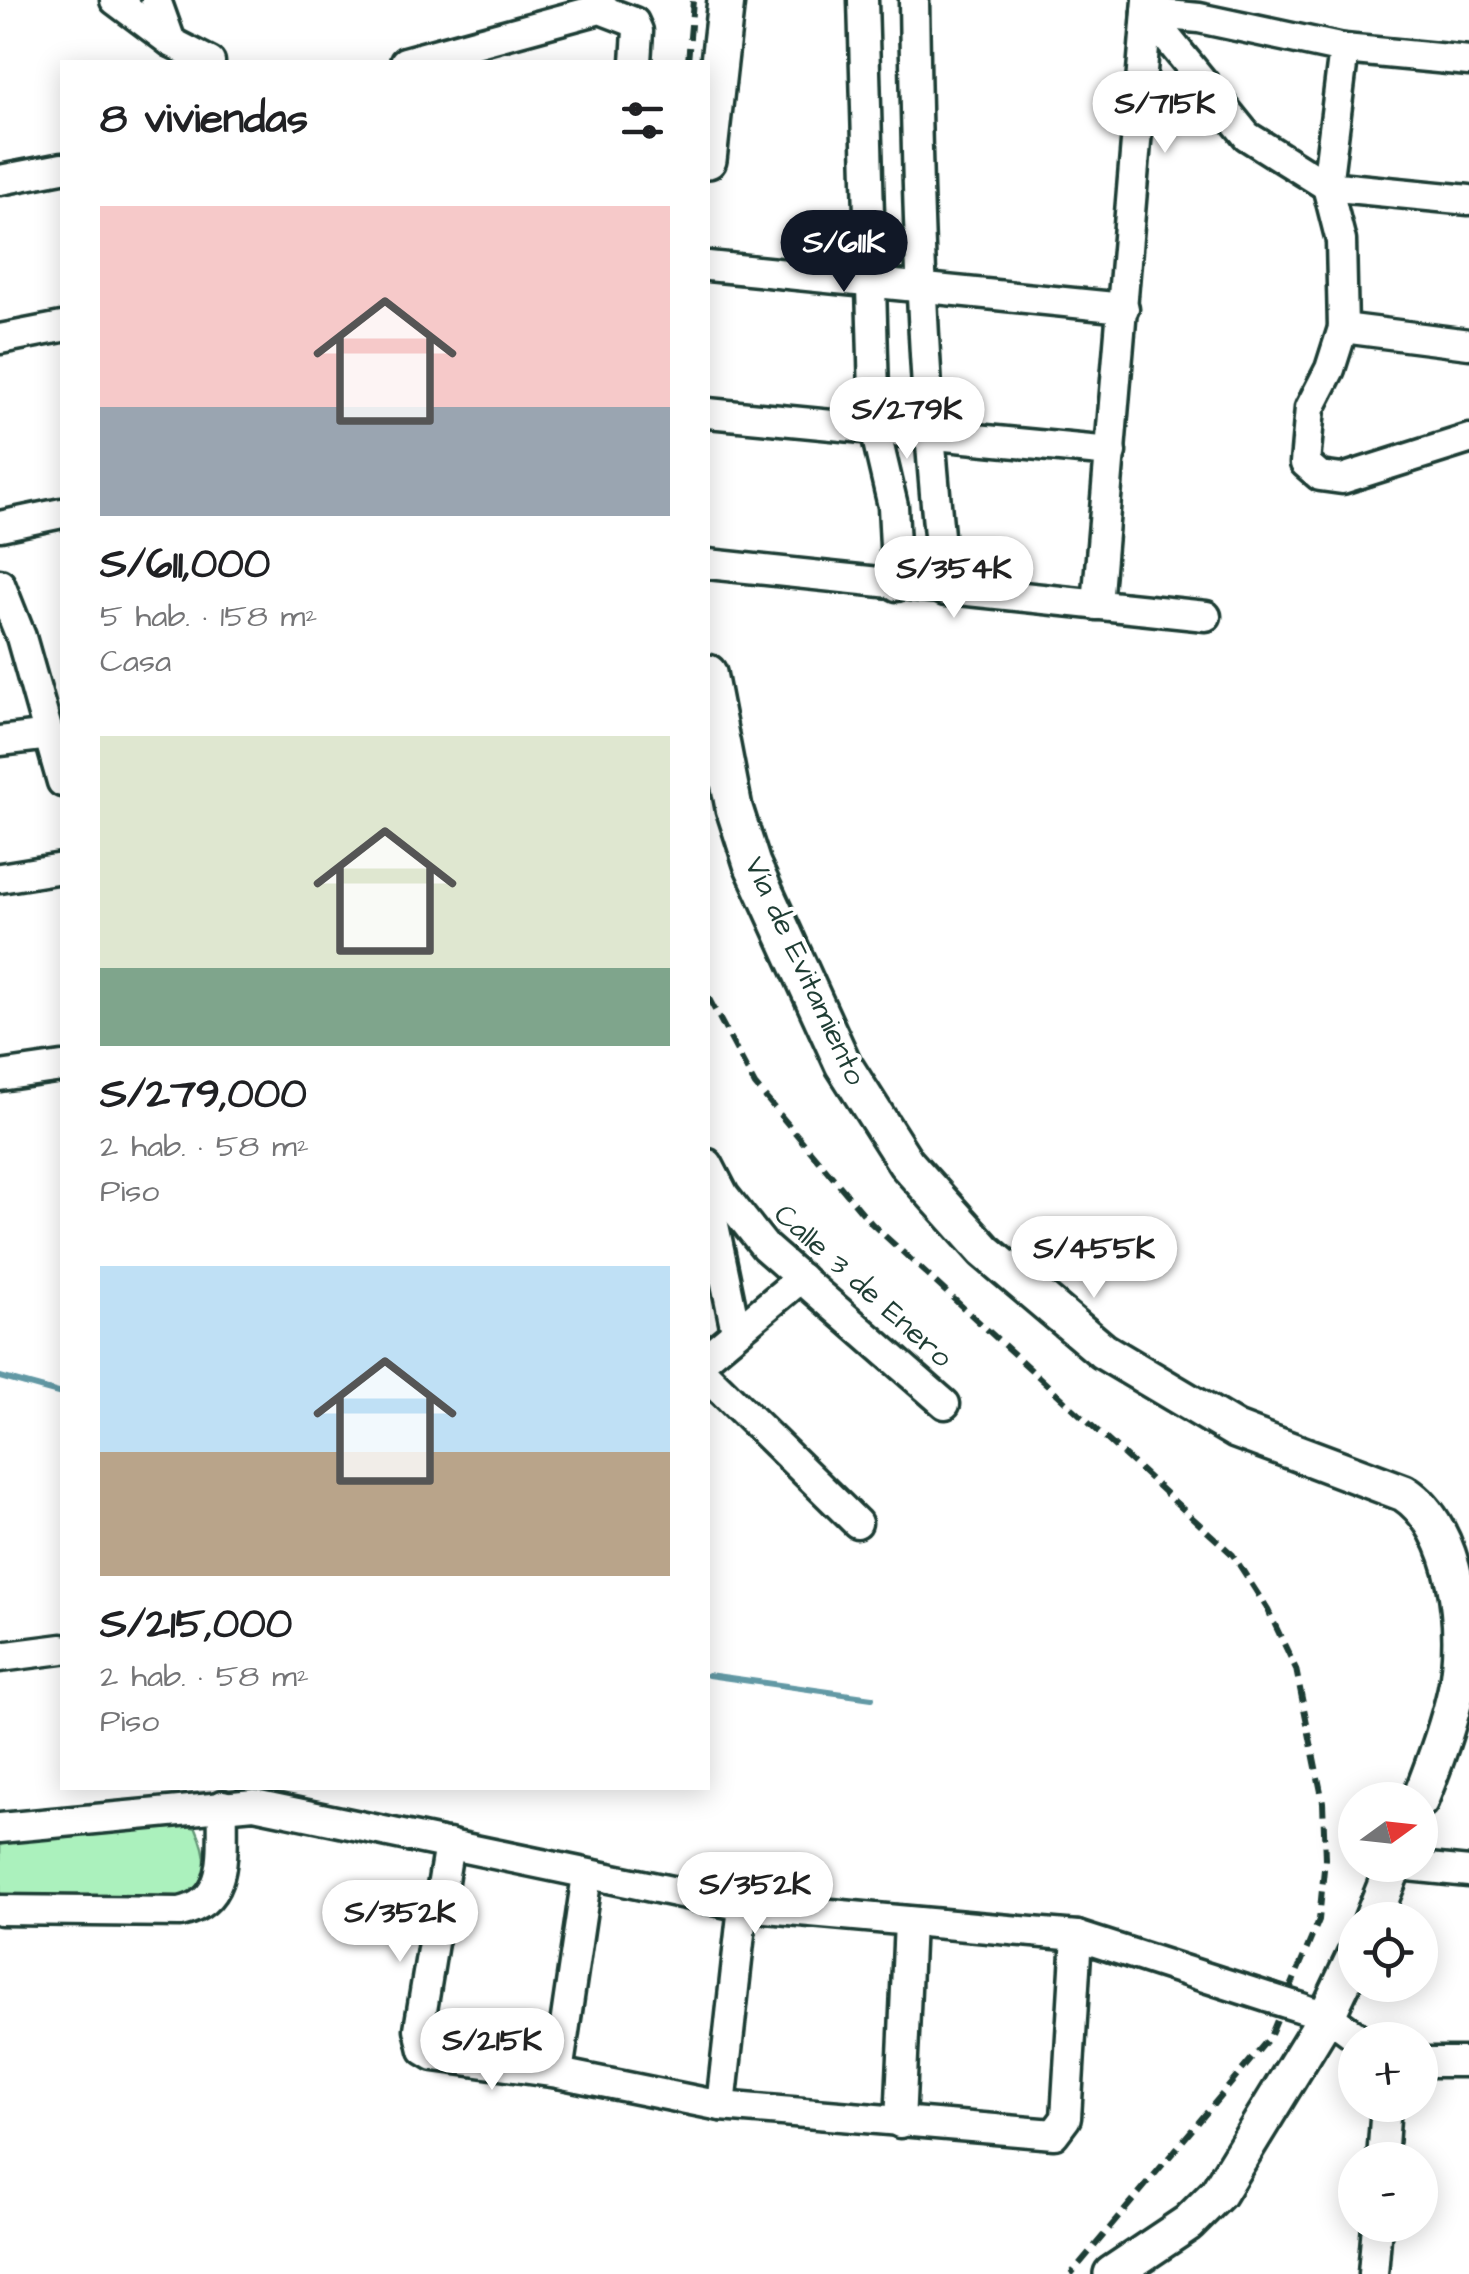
<!DOCTYPE html>
<html lang="es">
<meta charset="utf-8">
<style>
:root{--surface:#fff;--page:#f6f6f6;--text:#202124;--muted:#757577;--accent:#111827}
body{margin:0;font-family:"Architects Daughter",sans-serif;background:var(--page);color:var(--text);height:100vh;display:flex;flex-direction:column;font-size:38px;white-space:nowrap}
*{box-sizing:border-box;margin:0}
p{font-size:32px;color:var(--muted)}
.icon{flex:none;width:55px;height:55px;fill:none;stroke:currentColor;stroke-width:2;stroke-linecap:round;stroke-linejoin:round}
.map{position:relative;flex:1;overflow:hidden}
.details{position:absolute;left:60px;top:60px;width:650px;height:1730px;display:flex;flex-direction:column;background:var(--surface);border-radius:0px;box-shadow:0 5px 25px #0003}
.details>*{flex:none}
.needle{width:65px;rotate:75deg}
.fabs{position:absolute;left:1338px;top:1782px;display:grid;gap:20px}
.fabs a{display:grid;place-items:center;width:100px;height:100px;border-radius:50%;background:var(--surface);box-shadow:0 5px 25px #0003;font-size:50px}
.price{position:absolute;translate:-50% -85px;padding:0 22px;border-radius:35px;background:#fff;color:#222;font-size:32px;line-height:65px;filter:drop-shadow(0 2px 5px #0008)}
.price::after{content:'';position:absolute;left:50%;top:60px;width:30px;height:22px;margin-left:-15px;background:inherit;clip-path:polygon(0 0,100% 0,50% 100%)}
.price.on{background:var(--accent);color:#fff}
ul{padding:0;list-style:none}
li{display:grid;align-content:center;gap:20px;height:530px;padding:0 40px}
li span{display:grid;place-items:center;height:310px;border-radius:0px;color:#555}
li>.icon{margin-inline-start:auto}
span .icon{width:180px;height:180px;fill:#fffc;stroke-width:1}
li b{font-size:42px}
h2{display:flex;justify-content:space-between;align-items:center;height:120px;padding:0 40px;font-size:42px}
.map>svg:first-child{display:block}
.green{fill:#abf1bd;stroke:#659778;stroke-width:2.5}
.lines{fill:none;stroke-linecap:round;stroke-linejoin:round}
.stream{stroke:#6299a5;stroke-width:6}
.minor-casing{stroke:#1f3d34;stroke-width:35}
.major-casing{stroke:#1f3d34;stroke-width:42}
.minor{stroke:#fff;stroke-width:28}
.major{stroke:#fff;stroke-width:35}
.rail{stroke:#1f3d34;stroke-width:6;stroke-dasharray:15 8;stroke-linecap:butt}
.minor-bridge-casing{stroke:#1f3d34;stroke-width:35;stroke-linecap:butt}
.minor-bridge{stroke:#fff;stroke-width:28}
.labels{text-anchor:middle;dominant-baseline:central;stroke-width:8;stroke-linejoin:round;paint-order:stroke}
.street-label{font-size:30px;fill:#1f3d34;stroke:#fff}
</style>
<div class="map">
<svg width="1469" height="2274" viewBox="0 0 1469 2274">
<rect width="100%" height="100%" fill="#fff"/>
<filter id="ink" filterUnits="userSpaceOnUse"><feTurbulence type="fractalNoise" baseFrequency=".01" numOctaves="2"/><feDisplacementMap in="SourceGraphic" scale="20" xChannelSelector="R" yChannelSelector="G"/><feConvolveMatrix kernelMatrix="1 2 1 2 8 2 1 2 1" color-interpolation-filters="sRGB"/></filter>
<g filter="url(#ink)">
<path class="green" d="M185 1825 196 1828C208 1855 211 1875 188 1896L0 1897V1840Z"/>
<g class="lines">
<g class="stream">
<path d="M0 1377 62 1394"/>
<path d="M708 1675 872 1698"/>
</g>
<defs>
<g id="minor">
<path d="M115 0 171 42 210 62"/>
<path d="M156 0 171 42"/>
<path d="M863 0 875 429 893 506 897 586"/>
<path d="M914 0C917 198 922 394 945 591"/>
<path d="M1147 13 1247 136 1327 186 1469 200"/>
<path d="M1147 13 1199 18 1344 49 1469 61"/>
<path d="M1344 49 1327 186 1341 241 1343 328 1330 369 1310 408 1305 463 1320 476 1342 479 1469 439"/>
<path d="M405 62 600 9 634 22 638 31 636 62"/>
<path d="M0 180 62 168"/>
<path d="M708 266 1124 308"/>
<path d="M1343 328 1469 344"/>
<path d="M0 339 62 327"/>
<path d="M708 413 1111 452"/>
<path d="M0 526 62 513"/>
<path d="M708 564 1206 616"/>
<path d="M0 584 21 637 62 782"/>
<path d="M1097 605 1148 0"/>
<path d="M0 741 50 735"/>
<path d="M0 878 62 868"/>
<path d="M0 1076 62 1067"/>
<path d="M708 1164 724 1195 765 1247 945 1404"/>
<path d="M708 1196 736 1331"/>
<path d="M708 1356 801 1278"/>
<path d="M708 1377 857 1523"/>
<path d="M0 1657 62 1649"/>
<path d="M0 1828 254 1804 743 1906 1077 1936 1270 1998"/>
<path d="M449 1844 419 2029 424 2050 434 2056 558 2073 721 2106 1054 2134 1066 2118 1077 1936"/>
<path d="M1398 1865 1469 1872"/>
<path d="M0 1910 180 1912C232 1901 221 1849 223 1805"/>
<path d="M1311 2011 1327 2015 1361 2040"/>
<path d="M1420 2062H1469"/>
<path d="M558 2073 587 1875"/>
<path d="M721 2106 743 1906"/>
<path d="M900 2123 909 1922"/>
<path d="M1382 2160 1386 2105"/>
<path d="M1373 2274 1377 2225"/>
</g>
<g id="major">
<path d="M708 160 726 0"/>
<path d="M708 673 734 808 752 864 843 1064 906 1163 985 1251 1103 1351 1236 1430 1404 1493C1458 1528 1469 1631 1456 1691 1448 1727 1434 1765 1420 1800"/>
<path d="M1372 1920 1394 1865"/>
<path d="M1112 2274 1188 2223 1218 2193 1327 2015 1355 1956"/>
</g>
</defs>
<use href="#minor" class="minor-casing"/>
<use href="#major" class="major-casing"/>
<use href="#minor" class="minor"/>
<use href="#major" class="major"/>
<g class="rail">
<path d="M688 62 693 0"/>
<path d="M708 997 755 1085 872 1224 1233 1555 1268 1610 1296 1669 1323 1802 1325 1859 1319 1920 1270 2037 1071 2274"/>
</g>
<defs>
<path id="minor-bridge" d="M1270 1998 1305 2009"/>
</defs>
<use href="#minor-bridge" class="minor-bridge-casing"/>
<use href="#minor-bridge" class="minor-bridge"/>
</g>
</g>
<g class="labels">
<g class="street-label">
<text transform="translate(805 971) rotate(65)">Vía de Evitamiento</text>
<text transform="translate(863 1286) rotate(42)">Calle 3 de Enero</text>
</g>
</g>
</svg>
<div class="fabs">
<a><svg class="needle" viewBox="-14 -14 28 28"><path d="M0-13l5 13h-10z" fill="#e53935"/><path d="M0 13l5-13h-10z" fill="#757577"/></svg></a>
<a><svg class="icon" aria-label="locate" viewBox="0 0 24 24"><circle cx="12" cy="12" r="6"/><path d="M12 2v4M12 18v4M2 12h4M18 12h4"/></svg></a>
<a>+</a>
<a>−</a>
</div>
<b class="price" style="left:1165px;top:156px">S/715K</b>
<b class="price on" style="left:844px;top:295px">S/611K</b>
<b class="price" style="left:907px;top:462px">S/279K</b>
<b class="price" style="left:954px;top:621px">S/354K</b>
<b class="price" style="left:1094px;top:1301px">S/455K</b>
<b class="price" style="left:755px;top:1937px">S/352K</b>
<b class="price" style="left:400px;top:1965px">S/352K</b>
<b class="price" style="left:492px;top:2093px">S/215K</b>
<section class="details">
<h2>8 viviendas<svg class="icon" aria-label="filters" viewBox="0 0 24 24"><path d="M4 7h16M4 17h16"/><circle cx="9" cy="7" r="2"/><circle cx="15" cy="17" r="2"/></svg></h2>
<ul>
<li><span style="background:linear-gradient(#f6c9c9 65%,#9aa5b1 0)"><svg class="icon" aria-label="home" viewBox="0 0 24 24"><path d="M3 11l9-7 9 7M6 9v11h12V9"/></svg></span><div><b>S/611,000</b><p>5 hab. · 158 m²</p><p>Casa</p></div></li>
<li><span style="background:linear-gradient(#dfe7d0 75%,#7fa58c 0)"><svg class="icon" aria-label="home" viewBox="0 0 24 24"><path d="M3 11l9-7 9 7M6 9v11h12V9"/></svg></span><div><b>S/279,000</b><p>2 hab. · 58 m²</p><p>Piso</p></div></li>
<li><span style="background:linear-gradient(#bfe0f5 60%,#b9a48a 0)"><svg class="icon" aria-label="home" viewBox="0 0 24 24"><path d="M3 11l9-7 9 7M6 9v11h12V9"/></svg></span><div><b>S/215,000</b><p>2 hab. · 58 m²</p><p>Piso</p></div></li>
</ul>
</section>
</div>
